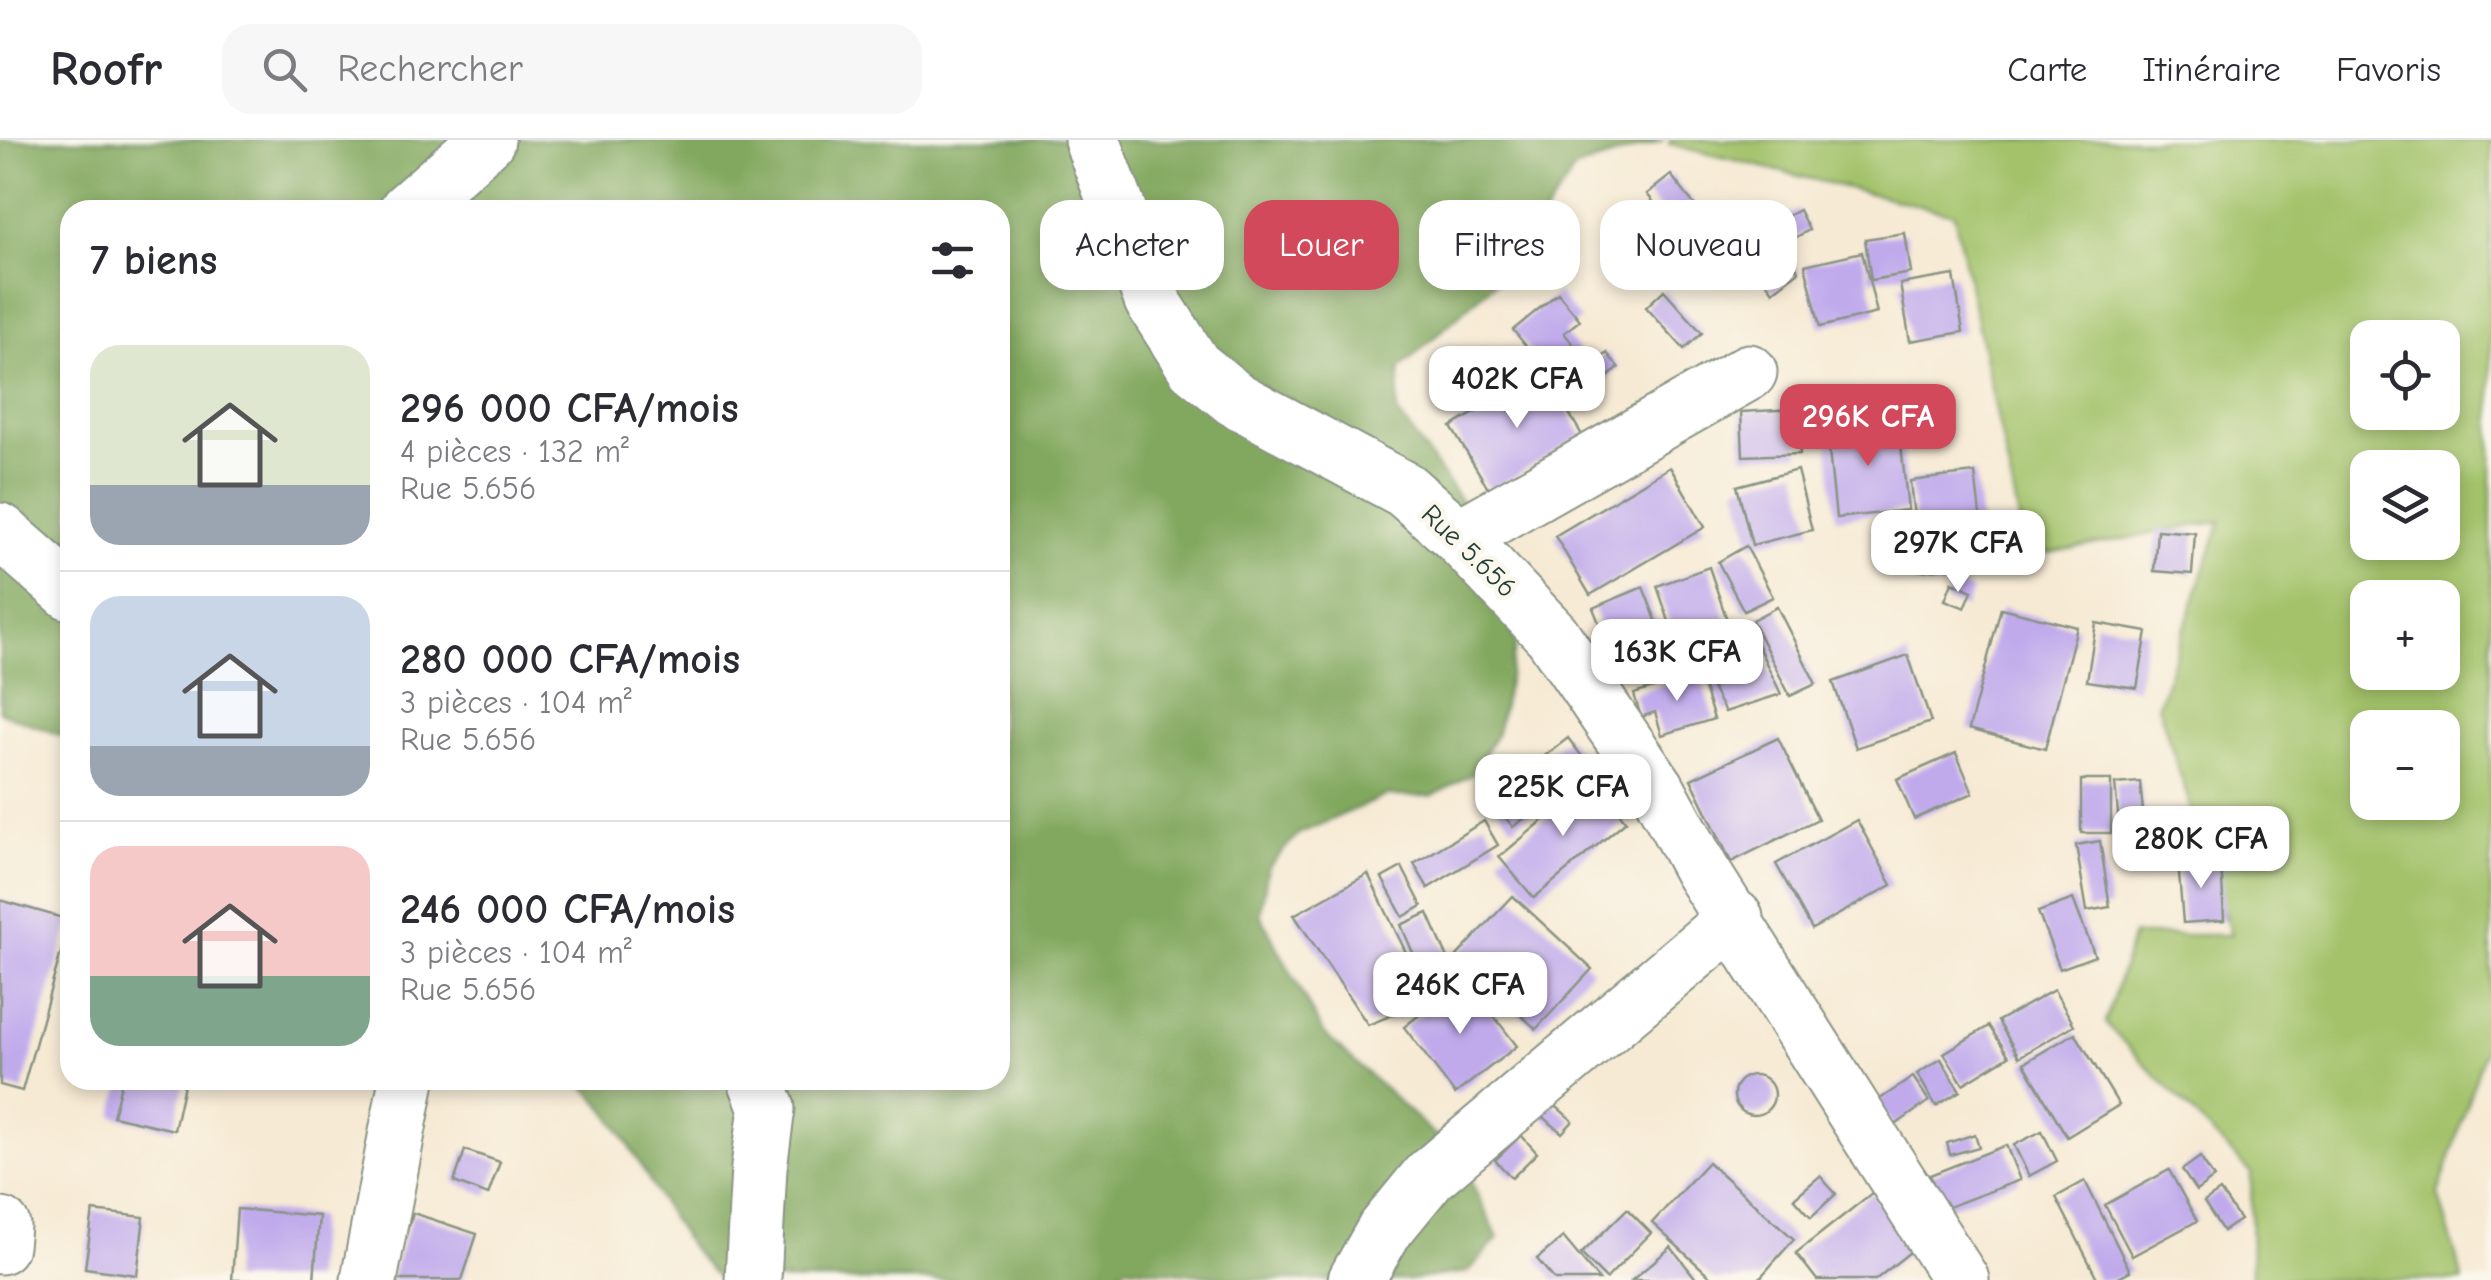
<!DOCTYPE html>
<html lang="fr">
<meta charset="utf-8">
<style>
:root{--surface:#fff;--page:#f7f7f7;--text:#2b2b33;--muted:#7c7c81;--line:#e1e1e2;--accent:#d1495b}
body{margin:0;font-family:"Comic Neue",sans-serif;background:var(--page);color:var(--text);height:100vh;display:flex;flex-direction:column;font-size:38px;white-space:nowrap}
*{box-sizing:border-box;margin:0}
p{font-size:32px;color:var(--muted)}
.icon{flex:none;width:55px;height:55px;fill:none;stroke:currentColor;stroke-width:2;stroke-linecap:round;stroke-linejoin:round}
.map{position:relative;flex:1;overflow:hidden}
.panel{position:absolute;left:60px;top:60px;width:950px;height:890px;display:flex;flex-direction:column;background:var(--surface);border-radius:30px;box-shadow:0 5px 15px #0003}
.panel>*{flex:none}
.banner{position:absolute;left:1040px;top:60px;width:950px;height:90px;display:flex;gap:20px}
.buttons{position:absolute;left:2350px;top:180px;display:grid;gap:20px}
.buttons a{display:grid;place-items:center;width:110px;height:110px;border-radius:20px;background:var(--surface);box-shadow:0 5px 15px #0003;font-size:50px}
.price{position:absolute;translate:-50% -85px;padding:0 22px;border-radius:20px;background:#fff;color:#222;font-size:32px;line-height:65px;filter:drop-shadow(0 2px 5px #0008)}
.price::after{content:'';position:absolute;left:50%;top:60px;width:30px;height:22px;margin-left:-15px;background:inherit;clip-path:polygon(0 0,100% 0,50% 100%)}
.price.on{background:var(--accent);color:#fff}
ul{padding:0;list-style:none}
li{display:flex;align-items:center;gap:30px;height:250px;padding:0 30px}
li+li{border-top:2px solid var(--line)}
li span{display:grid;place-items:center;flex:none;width:280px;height:200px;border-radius:30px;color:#555}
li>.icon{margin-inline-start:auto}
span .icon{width:120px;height:120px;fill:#fffc;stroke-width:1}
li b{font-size:42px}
h2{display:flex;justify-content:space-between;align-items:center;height:120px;padding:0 30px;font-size:42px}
.pill{padding:0 35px;border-radius:30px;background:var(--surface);box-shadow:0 5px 15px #0003;font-size:35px;line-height:90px}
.pill.on{background:var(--accent);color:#fff}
header{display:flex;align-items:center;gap:60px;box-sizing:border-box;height:140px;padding:0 50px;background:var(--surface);border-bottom:2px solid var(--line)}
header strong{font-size:48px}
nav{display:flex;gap:55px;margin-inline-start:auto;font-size:35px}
.search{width:700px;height:90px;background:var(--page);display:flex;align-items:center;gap:25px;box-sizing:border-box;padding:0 35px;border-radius:30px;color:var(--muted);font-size:38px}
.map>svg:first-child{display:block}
.green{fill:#a3c26a;stroke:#61804f;stroke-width:2.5;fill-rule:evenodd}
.forest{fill:#82a85e;stroke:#507249;stroke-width:2.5}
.building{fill:#c0aaec}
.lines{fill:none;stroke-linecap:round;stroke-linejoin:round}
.street-casing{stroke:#8a9484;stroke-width:59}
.street{stroke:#fff;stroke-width:55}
.labels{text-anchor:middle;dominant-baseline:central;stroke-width:9;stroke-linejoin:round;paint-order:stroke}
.street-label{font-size:28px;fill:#1f3d34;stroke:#fbf7ec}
</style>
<header>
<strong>Roofr</strong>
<div class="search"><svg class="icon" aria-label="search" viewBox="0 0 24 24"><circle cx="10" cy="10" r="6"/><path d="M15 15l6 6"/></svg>Rechercher</div>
<nav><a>Carte</a><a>Itinéraire</a><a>Favoris</a></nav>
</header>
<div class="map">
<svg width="2491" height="1140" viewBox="0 0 2491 1140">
<rect width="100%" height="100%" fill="#fbf7ec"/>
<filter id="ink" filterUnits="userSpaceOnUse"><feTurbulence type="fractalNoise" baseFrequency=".01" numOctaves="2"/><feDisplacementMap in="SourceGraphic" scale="20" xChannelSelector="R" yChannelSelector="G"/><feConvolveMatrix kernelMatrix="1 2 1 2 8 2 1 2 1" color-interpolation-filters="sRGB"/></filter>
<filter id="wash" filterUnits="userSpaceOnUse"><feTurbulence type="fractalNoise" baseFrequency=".0048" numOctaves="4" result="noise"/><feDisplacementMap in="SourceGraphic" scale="40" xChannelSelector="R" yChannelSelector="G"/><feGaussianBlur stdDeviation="2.25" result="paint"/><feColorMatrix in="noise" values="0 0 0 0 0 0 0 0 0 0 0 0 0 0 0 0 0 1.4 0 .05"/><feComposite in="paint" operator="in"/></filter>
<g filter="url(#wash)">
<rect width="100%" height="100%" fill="#f6ead4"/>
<path class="green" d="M1670 0H2491V891L2438 1054 2463 1140H2252L2251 1033 2105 883 2133 795H2231L2158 565 2221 381 2027 417 1954 74 1669 4ZM2368 198H2442V272H2368ZM2368 328H2442V402H2368ZM2368 458H2442V532H2368ZM2368 588H2442V662H2368Z"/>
<path class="forest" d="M0 0H1664L1576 28 1505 134 1400 228 1397 272 1475 380 1516 505 1497 593 1472 634 1432 656H1385L1298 694 1268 728 1260 774 1323 893 1460 1018 1498 1098 1468 1132 1407 1140H1245L1127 1127 1102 1140H721C655 1082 642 996 577 940H1000V70H70V599L0 572Z"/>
<g id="blocks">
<g class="building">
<path d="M1671 35 1718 95 1694 113 1647 54Z"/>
<path d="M1799 70 1809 90 1791 100 1780 80Z"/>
<path d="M1905 93 1911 133 1871 140 1865 99Z"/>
<path d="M1773 96 1799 131 1773 151 1747 116Z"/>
<path d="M1862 112 1877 173 1820 187 1805 125Z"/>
<path d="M1954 135 1963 192 1910 201 1900 144Z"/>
<path d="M1664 150 1702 193 1684 209 1646 167Z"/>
<path d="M1558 153 1580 180 1564 193 1591 226 1607 213 1619 228 1574 264 1513 190Z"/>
<path d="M1544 231 1582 295 1490 351 1451 287Z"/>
<path d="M1797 269 1800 314 1743 316 1741 272Z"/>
<path d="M1898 277 1908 370 1836 378 1827 291 1854 288 1853 282Z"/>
<path d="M1670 327 1705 387 1590 455 1555 396Z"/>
<path d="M1797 330 1812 390 1752 405 1737 346Z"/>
<path d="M1975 333 1986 424 1920 431 1910 341Z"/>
<path d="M2157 390 2195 393 2192 434 2154 431Z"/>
<path d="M1746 406 1773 457 1744 471 1718 422Z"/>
<path d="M1709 427 1729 486 1677 505 1657 446Z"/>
<path d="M1952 442 1972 451 1965 468 1945 460Z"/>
<path d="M1643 447 1667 508 1617 528 1593 468Z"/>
<path d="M1777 467 1816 544 1790 556 1752 480Z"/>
<path d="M2001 468 2077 487 2045 609 1969 589Z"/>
<path d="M2096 483 2147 492 2137 548 2087 541Z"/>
<path d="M1755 500 1781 554 1725 572 1696 519 1729 503 1732 509Z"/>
<path d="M1908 515 1931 582 1856 608 1833 542Z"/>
<path d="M1699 533 1714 579 1662 595 1655 572 1641 577 1634 554Z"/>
<path d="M1568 598 1590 627 1513 687 1490 658Z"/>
<path d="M1778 598 1818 679 1731 722 1691 639Z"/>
<path d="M1956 613 1973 653 1914 679 1897 639Z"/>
<path d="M1592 640 1626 681 1534 758 1499 717Z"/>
<rect x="2081" y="640" width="30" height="53"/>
<path d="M2140 642 2145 691 2120 694 2115 644Z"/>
<path d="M1857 680 1892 745 1812 789 1776 724Z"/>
<path d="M1484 681 1498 705 1428 748 1414 724Z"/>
<path d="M2100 701 2110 767 2087 771 2076 705Z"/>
<path d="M2221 719 2224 780 2183 783 2178 722Z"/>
<path d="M1402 727 1422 766 1403 777 1382 738Z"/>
<path d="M1368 734 1429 860 1368 885 1294 775Z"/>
<path d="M1513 756 1592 829 1536 889 1457 816Z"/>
<path d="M2073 759 2095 816 2060 829 2038 772Z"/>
<path d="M0 760 70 780 22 951 0 945Z"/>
<path d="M1428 773 1449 821 1422 834 1401 785Z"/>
<path d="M1465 839 1517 906 1455 954 1404 887Z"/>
<path d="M2054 850 2074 885 2019 917 1998 881Z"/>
<path d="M1989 886 2009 916 1963 944 1944 913Z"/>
<path d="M2075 893 2119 965 2067 997 2024 923Z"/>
<path d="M1941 919 1960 951 1936 966 1917 934Z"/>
<circle cx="1754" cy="955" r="20"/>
<path d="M1913 937 1929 961 1894 986 1877 961Z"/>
<path d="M122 940H185L174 990 113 976Z"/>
<path d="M1550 961 1573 981 1562 993 1539 973Z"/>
<path d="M2042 991 2057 1021 2029 1036 2014 1005Z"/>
<path d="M1975 994 1979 1007 1950 1015 1947 1003Z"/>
<path d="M1521 995 1537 1013 1512 1038 1495 1020Z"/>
<path d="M2006 1005 2020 1040 1943 1069 1930 1035Z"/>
<path d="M465 1010 500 1022 488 1055 454 1042Z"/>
<path d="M2200 1017 2214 1038 2196 1051 2182 1030Z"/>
<path d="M1708 1022 1794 1099 1758 1140H1714L1652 1083Z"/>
<path d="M2169 1030 2197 1081 2132 1116 2105 1065Z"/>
<path d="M1820 1036 1836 1054 1811 1077 1794 1058Z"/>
<path d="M2085 1041 2130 1131 2113 1140H2098L2056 1057Z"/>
<path d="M2220 1051 2240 1080 2223 1091 2204 1062Z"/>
<path d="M1872 1053 1915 1108 1875 1140H1817L1796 1113Z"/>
<path d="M237 1069 319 1076 314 1140H232Z"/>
<path d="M1627 1069 1651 1093 1606 1139 1581 1114Z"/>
<path d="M93 1071 144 1077 137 1135 85 1128Z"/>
<path d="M413 1073 477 1094 462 1140H390Z"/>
<path d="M1563 1097 1599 1140H1555L1537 1119Z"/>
<path d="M1671 1107 1697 1140H1632Z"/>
</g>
</g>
</g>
<g filter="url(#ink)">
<use href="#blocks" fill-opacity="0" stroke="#8a9484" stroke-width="2.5"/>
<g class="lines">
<defs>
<g id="street">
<path d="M1092 0 1152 160 1194 226 1235 259 1405 350 1459 397 1552 495 1657 648 1701 730 1961 1140"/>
<path d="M407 70 487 0"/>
<path d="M0 391 70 452"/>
<path d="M1459 397 1749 232"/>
<path d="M0 1106 2 1086"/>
<path d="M369 1140 407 940"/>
<path d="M753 1140 759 1027 767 968 756 940"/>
<path d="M1356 1140 1384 1091 1429 1036 1735 778"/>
</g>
</defs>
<use href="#street" class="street-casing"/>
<use href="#street" class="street"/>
</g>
</g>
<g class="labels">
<g class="street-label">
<text transform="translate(1469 411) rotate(44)">Rue 5.656</text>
</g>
</g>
</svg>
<div class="buttons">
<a><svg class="icon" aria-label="locate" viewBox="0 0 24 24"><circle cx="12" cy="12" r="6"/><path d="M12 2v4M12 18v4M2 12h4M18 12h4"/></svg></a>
<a><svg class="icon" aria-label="layers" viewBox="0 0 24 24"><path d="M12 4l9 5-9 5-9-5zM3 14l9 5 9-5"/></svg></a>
<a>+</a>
<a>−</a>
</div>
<b class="price" style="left:1517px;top:291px">402K CFA</b>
<b class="price on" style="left:1868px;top:329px">296K CFA</b>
<b class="price" style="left:1958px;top:455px">297K CFA</b>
<b class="price" style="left:1677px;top:564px">163K CFA</b>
<b class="price" style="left:1563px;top:699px">225K CFA</b>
<b class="price" style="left:2201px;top:751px">280K CFA</b>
<b class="price" style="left:1460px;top:897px">246K CFA</b>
<div class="banner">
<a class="pill">Acheter</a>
<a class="pill on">Louer</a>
<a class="pill">Filtres</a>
<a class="pill">Nouveau</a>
</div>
<section class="panel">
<h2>7 biens<svg class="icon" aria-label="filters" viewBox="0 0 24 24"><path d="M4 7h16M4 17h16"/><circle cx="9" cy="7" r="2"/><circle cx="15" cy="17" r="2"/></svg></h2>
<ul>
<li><span style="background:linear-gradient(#dfe7d0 70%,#9aa5b1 0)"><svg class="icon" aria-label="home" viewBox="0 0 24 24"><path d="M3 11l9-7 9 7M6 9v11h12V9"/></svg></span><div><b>296 000 CFA/mois</b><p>4 pièces · 132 m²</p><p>Rue 5.656</p></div></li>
<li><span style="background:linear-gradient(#c9d6e8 75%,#9aa5b1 0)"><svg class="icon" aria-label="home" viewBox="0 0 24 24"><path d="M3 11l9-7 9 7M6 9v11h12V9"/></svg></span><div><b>280 000 CFA/mois</b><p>3 pièces · 104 m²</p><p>Rue 5.656</p></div></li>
<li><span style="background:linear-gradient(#f6c9c9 65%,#7fa58c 0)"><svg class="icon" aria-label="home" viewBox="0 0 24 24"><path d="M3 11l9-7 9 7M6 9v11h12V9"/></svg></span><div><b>246 000 CFA/mois</b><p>3 pièces · 104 m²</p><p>Rue 5.656</p></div></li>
</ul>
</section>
</div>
